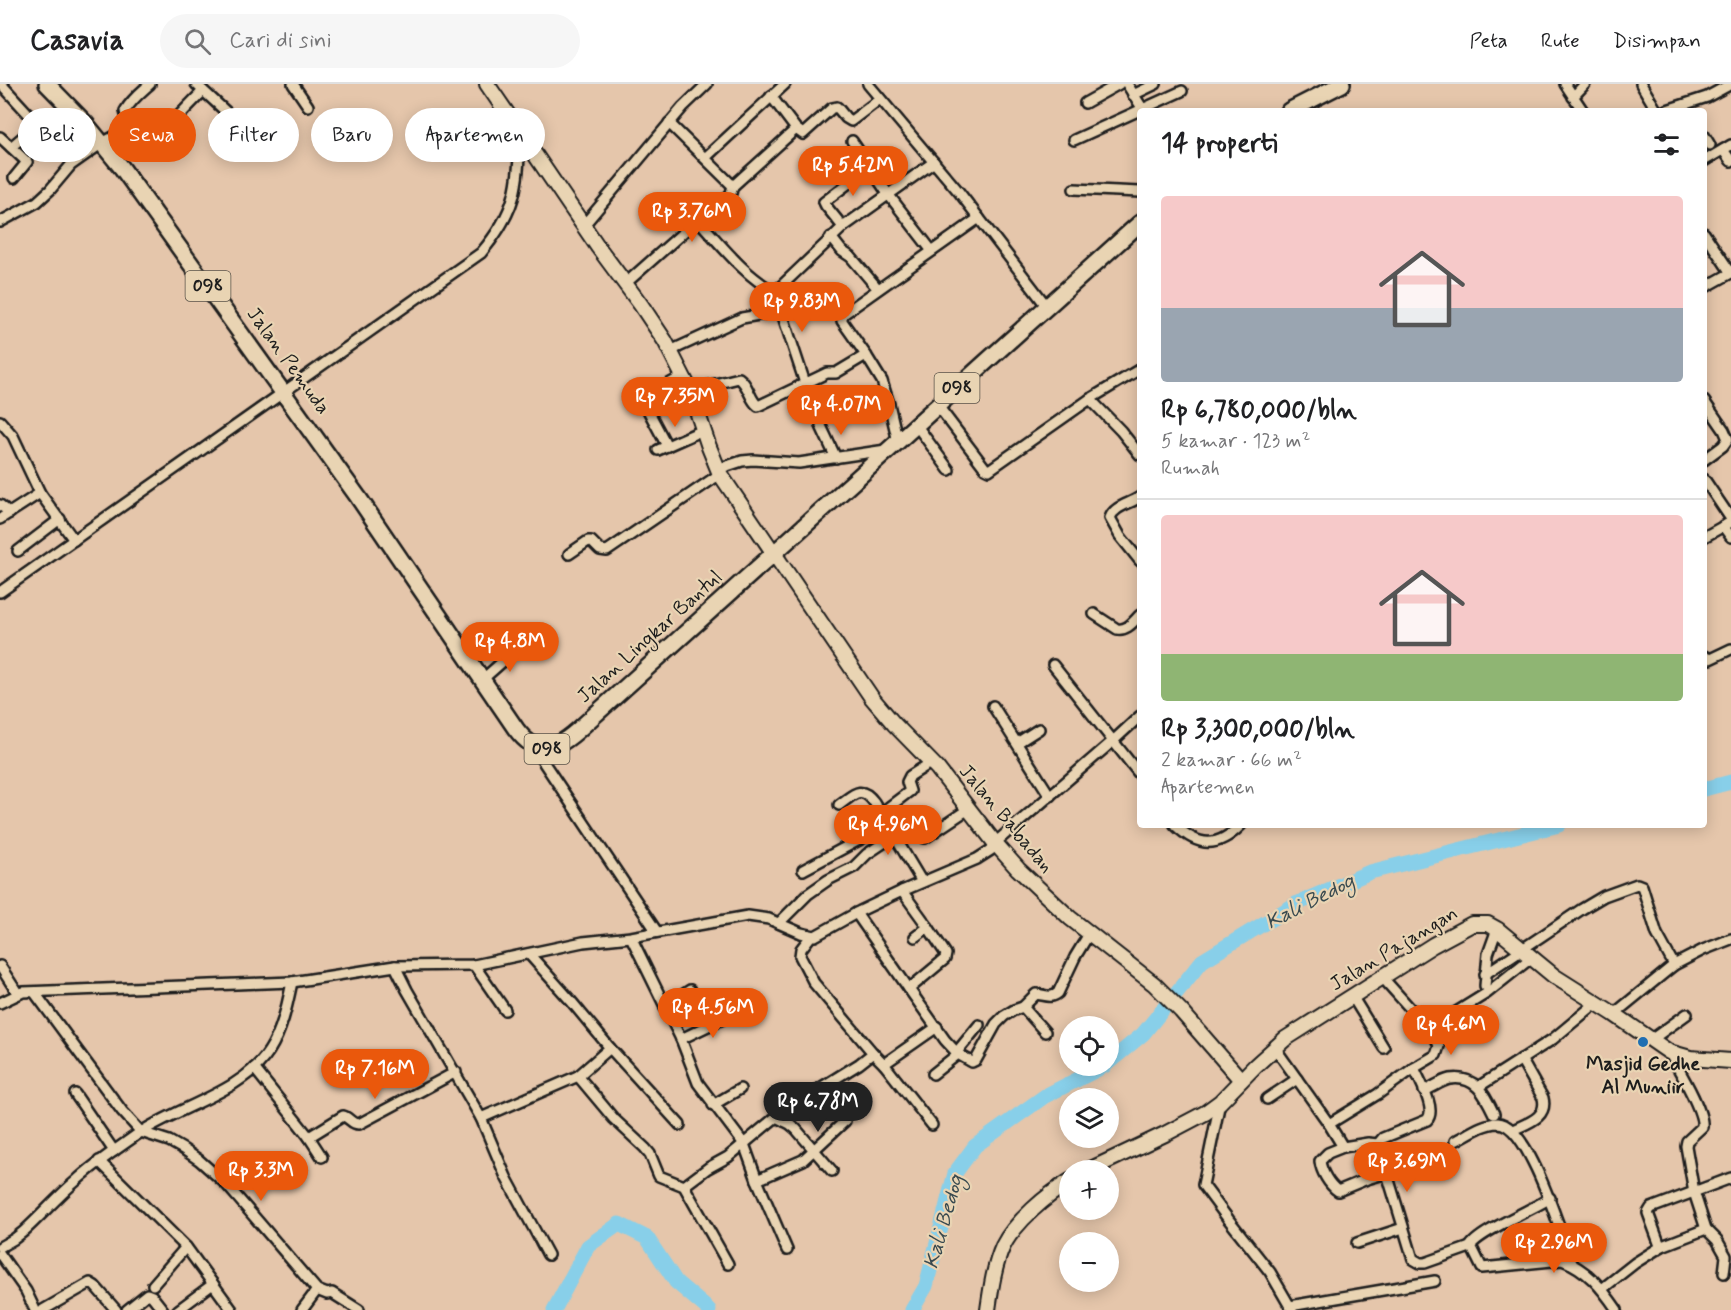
<!DOCTYPE html>
<html lang="id">
<meta charset="utf-8">
<style>
:root{--surface:#fff;--page:#f6f6f6;--text:#202124;--muted:#757577;--line:#e0e0e0;--accent:#ea580c}
body{margin:0;font-family:Mynerve,sans-serif;background:var(--page);color:var(--text);height:100vh;display:flex;flex-direction:column;font-size:22px;white-space:nowrap}
*{box-sizing:border-box;margin:0}
p{font-size:20px;color:var(--muted)}
.icon{flex:none;width:33px;height:33px;fill:none;stroke:currentColor;stroke-width:2;stroke-linecap:round;stroke-linejoin:round}
.map{position:relative;flex:1;overflow:hidden}
.side{position:absolute;left:1137px;top:24px;width:570px;height:720px;display:flex;flex-direction:column;background:var(--surface);border-radius:6px;box-shadow:0 3px 15px #0003}
.side>*{flex:none}
.top-card{position:absolute;left:18px;top:24px;width:570px;height:54px;display:flex;gap:12px}
.controls{position:absolute;left:1059px;top:932px;display:grid;gap:12px}
.controls a{display:grid;place-items:center;width:60px;height:60px;border-radius:50%;background:var(--surface);box-shadow:0 3px 15px #0003;font-size:30px}
.price{position:absolute;translate:-50% -51px;padding:0 14px;border-radius:21px;background:var(--accent);color:#fff;font-size:20px;line-height:39px;filter:drop-shadow(0 2px 3px #0008)}
.price::after{content:'';position:absolute;left:50%;top:36px;width:18px;height:14px;margin-left:-9px;background:inherit;clip-path:polygon(0 0,100% 0,50% 100%)}
.price.current{background:#222;color:#fff}
ul{padding:0;list-style:none}
li{display:grid;align-content:center;gap:12px;height:318px;padding:0 24px}
li+li{border-top:2px solid var(--line)}
li span{display:grid;place-items:center;height:186px;border-radius:6px;color:#555}
li>.icon{margin-inline-start:auto}
span .icon{width:108px;height:108px;fill:#fffc;stroke-width:1}
li b{font-size:26px}
h2{display:flex;justify-content:space-between;align-items:center;height:72px;padding:0 24px;font-size:26px}
.tag{padding:0 21px;border-radius:27px;background:var(--surface);box-shadow:0 3px 15px #0003;font-size:21px;line-height:54px}
.tag.current{background:var(--accent);color:#fff}
header{display:flex;align-items:center;gap:36px;box-sizing:border-box;height:84px;padding:0 30px;background:var(--surface);border-bottom:2px solid var(--line)}
header strong{font-size:28px}
nav{display:flex;gap:33px;margin-inline-start:auto;font-size:21px}
.search{width:420px;height:54px;background:var(--page);display:flex;align-items:center;gap:15px;box-sizing:border-box;padding:0 21px;border-radius:33px;color:var(--muted);font-size:22px}
.map>svg:first-child{display:block}
.lines{fill:none;stroke-linecap:round;stroke-linejoin:round}
.river{stroke:#88cfe9;stroke-width:15}
.street-casing{stroke:#1c1c1c;stroke-width:14}
.secondary-casing{stroke:#1c1c1c;stroke-width:18}
.primary-casing{stroke:#1c1c1c;stroke-width:20}
.street{stroke:#e9d4b3;stroke-width:9}
.secondary{stroke:#e9d4b3;stroke-width:14}
.primary{stroke:#e9d4b3;stroke-width:15}
.poi-dot{fill:#1f6fb2;stroke:#e9d4b3;stroke-width:2}
.labels{text-anchor:middle;dominant-baseline:central;stroke-width:4.5;stroke-linejoin:round;paint-order:stroke}
.shield{fill:#e9d4b3;stroke:#5a5349;stroke-width:1.5}
.shield-label{font-size:18px;font-weight:bold;fill:#1c1c1c}
.street-label{font-size:20px;fill:#1c1c1c;stroke:#e9d4b3}
.poi-label{font-size:20px;font-weight:bold;fill:#1c1c1c;stroke:#e9d4b3}
.water-label{font-size:21px;font-style:italic;fill:#37494f;stroke:#e9d4b3}
</style>
<header>
<strong>Casavia</strong>
<div class="search"><svg class="icon" aria-label="search" viewBox="0 0 24 24"><circle cx="10" cy="10" r="6"/><path d="M15 15l6 6"/></svg>Cari di sini</div>
<nav><a>Peta</a><a>Rute</a><a>Disimpan</a></nav>
</header>
<div class="map">
<svg width="1731" height="1226" viewBox="0 0 1731 1226">
<rect width="100%" height="100%" fill="#e5c6ab"/>
<filter id="ink" filterUnits="userSpaceOnUse"><feTurbulence type="fractalNoise" baseFrequency=".0167" numOctaves="2"/><feDisplacementMap in="SourceGraphic" scale="12" xChannelSelector="R" yChannelSelector="G"/><feConvolveMatrix kernelMatrix="1 2 1 2 8 2 1 2 1" color-interpolation-filters="sRGB"/></filter>
<g filter="url(#ink)">
<g class="lines">
<g class="river">
<path d="M1704 705 1731 698"/>
<path d="M1108 979 1143 950 1202 877 1296 820 1370 788 1559 741"/>
<path d="M554 1226 588 1162 619 1140 647 1154 676 1198 709 1226"/>
<path d="M912 1226 926 1202 955 1089 975 1062 1045 1012 1106 981"/>
</g>
<defs>
<g id="street">
<path d="M1 0 34 36"/>
<path d="M196 0 236 37"/>
<path d="M293 0 308 22"/>
<path d="M868 0 959 108 1048 224"/>
<path d="M1127 0 1144 27"/>
<path d="M1565 0 1583 27"/>
<path d="M1641 0 1657 27"/>
<path d="M1133 11 1156 0"/>
<path d="M771 12 796 45 803 50 832 24 837 23 846 34 851 37 880 15"/>
<path d="M1573 13 1585 0"/>
<path d="M1085 19 1119 0"/>
<path d="M1664 27 1707 13 1731 0"/>
<path d="M669 39 733 102"/>
<path d="M169 42 203 7"/>
<path d="M1704 51 1710 61"/>
<path d="M0 53 27 78 14 94"/>
<path d="M1074 56 1182 7"/>
<path d="M852 57 888 110 932 167"/>
<path d="M11 63 24 52"/>
<path d="M1723 66 1731 77"/>
<path d="M705 74 785 0"/>
<path d="M1704 77 1731 61"/>
<path d="M1074 105 1140 108"/>
<path d="M699 137C722 162 745 192 775 208L805 299"/>
<path d="M0 138 37 118 50 106 71 81 102 59 128 45 129 43 125 27C131 16 141 8 150 0"/>
<path d="M584 141 683 23 707 0"/>
<path d="M843 143 826 122 824 118 870 83"/>
<path d="M1704 149 1731 189"/>
<path d="M831 153 842 167 851 173 878 205"/>
<path d="M625 200 687 145 727 114 731 109 733 102 796 45"/>
<path d="M1704 204 1731 189"/>
<path d="M775 208 843 143 934 78"/>
<path d="M670 267 742 234 781 227"/>
<path d="M690 306 739 294C749 301 749 315 758 322L827 289H836L866 271"/>
<path d="M1090 315 1121 347 1140 371"/>
<path d="M1704 317 1724 346 1728 355 1723 362 1704 376"/>
<path d="M938 322 985 384 989 386 1090 315 1140 285"/>
<path d="M0 337 13 352 40 409 74 456"/>
<path d="M821 342 836 374"/>
<path d="M917 342 949 386"/>
<path d="M898 358 889 320 882 297 866 271 842 237V231L979 134"/>
<path d="M667 362 642 315 683 292"/>
<path d="M658 366 703 346"/>
<path d="M718 385 742 377 753 376 799 379 886 366"/>
<path d="M1704 395 1731 435"/>
<path d="M1140 413C1130 420 1114 422 1110 434L1120 452 1140 477"/>
<path d="M0 421 10 429"/>
<path d="M0 435 40 409"/>
<path d="M1723 442 1731 453"/>
<path d="M1704 453 1731 438"/>
<path d="M18 467 60 435"/>
<path d="M569 470 588 457H591L600 466 607 467 720 390"/>
<path d="M0 508 481 169C517 126 518 104 520 50"/>
<path d="M1094 530 1117 545C1127 547 1133 538 1140 531"/>
<path d="M1704 572 1710 575 1731 565"/>
<path d="M1053 581 1140 691"/>
<path d="M483 595 519 563"/>
<path d="M993 622 1050 712"/>
<path d="M1017 659 1039 645"/>
<path d="M532 661 657 848"/>
<path d="M839 721C853 711 861 700 874 718L922 798"/>
<path d="M881 729 910 707 907 698 910 692 932 678"/>
<path d="M1175 741C1199 764 1218 764 1241 741"/>
<path d="M925 754 970 724"/>
<path d="M803 786 887 741"/>
<path d="M902 807 928 843 915 853"/>
<path d="M856 829 909 905"/>
<path d="M779 839 808 810 828 796 854 783 867 770 894 752"/>
<path d="M928 843 946 870 945 875 909 905 945 956 958 970"/>
<path d="M811 852 801 865 800 872 814 899 873 969 884 980 937 943"/>
<path d="M631 853 681 955 698 999 744 1060 757 1096 787 1166"/>
<path d="M529 870 571 917 610 964 680 1041"/>
<path d="M474 881 505 926"/>
<path d="M0 882 18 910"/>
<path d="M395 882 407 906 481 1034 506 1093 548 1171"/>
<path d="M1485 890 1582 825 1604 812 1637 800 1642 802 1657 850 1674 881"/>
<path d="M1382 893 1435 952 1439 962 1436 971 1414 984C1420 997 1437 1026 1427 1036L1383 1054 1378 1060 1413 1175 1420 1179H1425L1470 1163 1472 1164 1482 1184 1562 1176C1587 1185 1602 1204 1617 1226"/>
<path d="M1485 902 1488 870 1497 845"/>
<path d="M35 909 122 1027 141 1048 169 1057 183 1065 199 1076 226 1100 317 1206 302 1226"/>
<path d="M1352 912 1384 964"/>
<path d="M0 919 23 908 292 898 395 882 474 881 583 858 631 853 748 832 769 835 801 849 815 852 860 827 902 807 977 775 991 766 995 759 1113 657 1140 632"/>
<path d="M665 923 690 906"/>
<path d="M1023 923 1045 948"/>
<path d="M1614 930 1674 881 1703 866 1731 855"/>
<path d="M1429 945 1487 909 1531 874"/>
<path d="M681 955 733 930"/>
<path d="M1651 956 1687 930"/>
<path d="M610 964 578 992 614 1035 645 1064 650 1070 659 1092 684 1102 728 1180"/>
<path d="M1275 964 1329 1040 1343 1063 1328 1069 1320 1077C1321 1087 1329 1101 1338 1107L1367 1095 1387 1089"/>
<path d="M1669 968C1677 983 1705 1028 1702 1043L1687 1057 1686 1062 1694 1108 1706 1145 1717 1156 1726 1172 1724 1189"/>
<path d="M956 969 979 941"/>
<path d="M884 980 932 1041"/>
<path d="M254 984 309 1053 322 1073"/>
<path d="M933 990 958 970 972 978 976 976 996 940 1004 932 1014 926 1023 923 1036 910C1045 911 1051 915 1058 909L1075 873 1089 850"/>
<path d="M1478 1003 1553 955 1596 919"/>
<path d="M1424 1007C1432 1004 1441 997 1450 995 1476 991 1485 1011 1494 1030"/>
<path d="M75 1010 114 1067"/>
<path d="M1267 1015 1297 995"/>
<path d="M1220 1018 1203 1101 1229 1136 1270 1188 1292 1226"/>
<path d="M713 1021 740 1005"/>
<path d="M481 1034 578 992"/>
<path d="M784 1037 817 1006 859 980 873 969"/>
<path d="M1329 1040 1378 1010 1414 984"/>
<path d="M1513 1046C1527 1039 1548 1034 1543 1014L1521 975"/>
<path d="M309 1053 343 1032C349 1033 352 1041 359 1040L456 988"/>
<path d="M1455 1057C1467 1051 1483 1039 1498 1039 1529 1040 1562 1153 1572 1179"/>
<path d="M1343 1063 1368 1059 1378 1060"/>
<path d="M99 1077 186 1163 232 1226"/>
<path d="M757 1096 803 1076 845 1037"/>
<path d="M684 1102 708 1084 728 1073 776 1033 790 1040 796 1045 832 1087"/>
<path d="M1706 1145 1662 1162 1659 1159 1648 1129 1651 1124 1731 1094"/>
<path d="M1357 1159 1403 1144"/>
<path d="M0 1163 14 1155 23 1148C41 1132 57 1113 76 1097 95 1079 117 1065 138 1050 177 1023 243 1008 269 967 282 947 287 922 292 898"/>
<path d="M1470 1163C1476 1149 1534 1125 1550 1114"/>
<path d="M0 1170 26 1207 35 1226"/>
<path d="M153 1201 186 1163"/>
<path d="M1602 1205 1635 1179 1662 1162"/>
<path d="M317 1206 327 1210 332 1209 359 1226"/>
<path d="M1290 1222 1435 1197"/>
<path d="M43 1226 90 1199 95 1202 116 1226"/>
<path d="M127 1226 147 1210 152 1212 163 1226"/>
<path d="M178 1226 213 1200"/>
</g>
<g id="secondary">
<path d="M487 0 598 163 641 221 665 257 690 306 709 363 720 390 872 614 894 640 937 684 995 759 1018 785 1070 834 1154 900 1181 927 1241 996"/>
<path d="M1089 1086 1165 1050 1205 1029 1220 1018 1255 982 1285 955 1433 861 1472 840H1488L1497 845 1554 892 1614 930 1669 968 1690 974 1731 977"/>
<path d="M988 1226C991 1205 994 1182 1003 1162 1015 1138 1047 1111 1070 1097"/>
</g>
<g id="primary">
<path d="M47 0 86 40 122 84 358 413 516 645C537 673 554 667 577 647L1140 139"/>
<path d="M1289 27 1342 0"/>
</g>
</defs>
<use href="#street" class="street-casing"/>
<use href="#secondary" class="secondary-casing"/>
<use href="#primary" class="primary-casing"/>
<use href="#street" class="street"/>
<use href="#secondary" class="secondary"/>
<use href="#primary" class="primary"/>
</g>
</g>
<circle class="poi-dot" cx="1643" cy="958" r="6"/>
<g class="labels">
<g class="shield">
<rect x="185.5" y="187" width="45" height="30" rx="4.5"/>
<rect x="934.5" y="289" width="45" height="30" rx="4.5"/>
<rect x="524.5" y="650" width="45" height="30" rx="4.5"/>
</g>
<g class="shield-label">
<text x="208" y="202">098</text>
<text x="957" y="304">098</text>
<text x="547" y="665">098</text>
</g>
<g class="street-label">
<text transform="translate(288 277) rotate(54)">Jalan Pemuda</text>
<text transform="translate(650 553) rotate(-42)">Jalan Lingkar Bantul</text>
<text transform="translate(1006 735) rotate(50)">Jalan Babadan</text>
<text transform="translate(1394 865) rotate(-31)">Jalan Pajangan</text>
</g>
<g class="poi-label">
<text x="1643" y="980">Masjid Gedhe<tspan x="1643" dy="23">Al Muniir</tspan></text>
</g>
<g class="water-label">
<text transform="translate(1310 818) rotate(-27)">Kali Bedog</text>
<text transform="translate(944 1138) rotate(-74)">Kali Bedog</text>
</g>
</g>
</svg>
<div class="controls">
<a><svg class="icon" aria-label="locate" viewBox="0 0 24 24"><circle cx="12" cy="12" r="6"/><path d="M12 2v4M12 18v4M2 12h4M18 12h4"/></svg></a>
<a><svg class="icon" aria-label="layers" viewBox="0 0 24 24"><path d="M12 4l9 5-9 5-9-5zM3 14l9 5 9-5"/></svg></a>
<a>+</a>
<a>−</a>
</div>
<b class="price" style="left:853px;top:113px">Rp 5.42M</b>
<b class="price" style="left:692px;top:159px">Rp 3.76M</b>
<b class="price" style="left:802px;top:249px">Rp 9.83M</b>
<b class="price" style="left:675px;top:344px">Rp 7.35M</b>
<b class="price" style="left:841px;top:352px">Rp 4.07M</b>
<b class="price" style="left:510px;top:589px">Rp 4.8M</b>
<b class="price" style="left:888px;top:772px">Rp 4.96M</b>
<b class="price" style="left:713px;top:955px">Rp 4.56M</b>
<b class="price" style="left:1451px;top:972px">Rp 4.6M</b>
<b class="price" style="left:375px;top:1016px">Rp 7.16M</b>
<b class="price current" style="left:818px;top:1049px">Rp 6.78M</b>
<b class="price" style="left:1407px;top:1109px">Rp 3.69M</b>
<b class="price" style="left:261px;top:1118px">Rp 3.3M</b>
<b class="price" style="left:1554px;top:1190px">Rp 2.96M</b>
<div class="top-card">
<a class="tag">Beli</a>
<a class="tag current">Sewa</a>
<a class="tag">Filter</a>
<a class="tag">Baru</a>
<a class="tag">Apartemen</a>
</div>
<section class="side">
<h2>14 properti<svg class="icon" aria-label="filters" viewBox="0 0 24 24"><path d="M4 7h16M4 17h16"/><circle cx="9" cy="7" r="2"/><circle cx="15" cy="17" r="2"/></svg></h2>
<ul>
<li><span style="background:linear-gradient(#f6c9c9 60%,#9aa5b1 0)"><svg class="icon" aria-label="home" viewBox="0 0 24 24"><path d="M3 11l9-7 9 7M6 9v11h12V9"/></svg></span><div><b>Rp 6,780,000/bln</b><p>5 kamar · 123 m²</p><p>Rumah</p></div></li>
<li><span style="background:linear-gradient(#f6c9c9 75%,#8fb573 0)"><svg class="icon" aria-label="home" viewBox="0 0 24 24"><path d="M3 11l9-7 9 7M6 9v11h12V9"/></svg></span><div><b>Rp 3,300,000/bln</b><p>2 kamar · 66 m²</p><p>Apartemen</p></div></li>
</ul>
</section>
</div>
